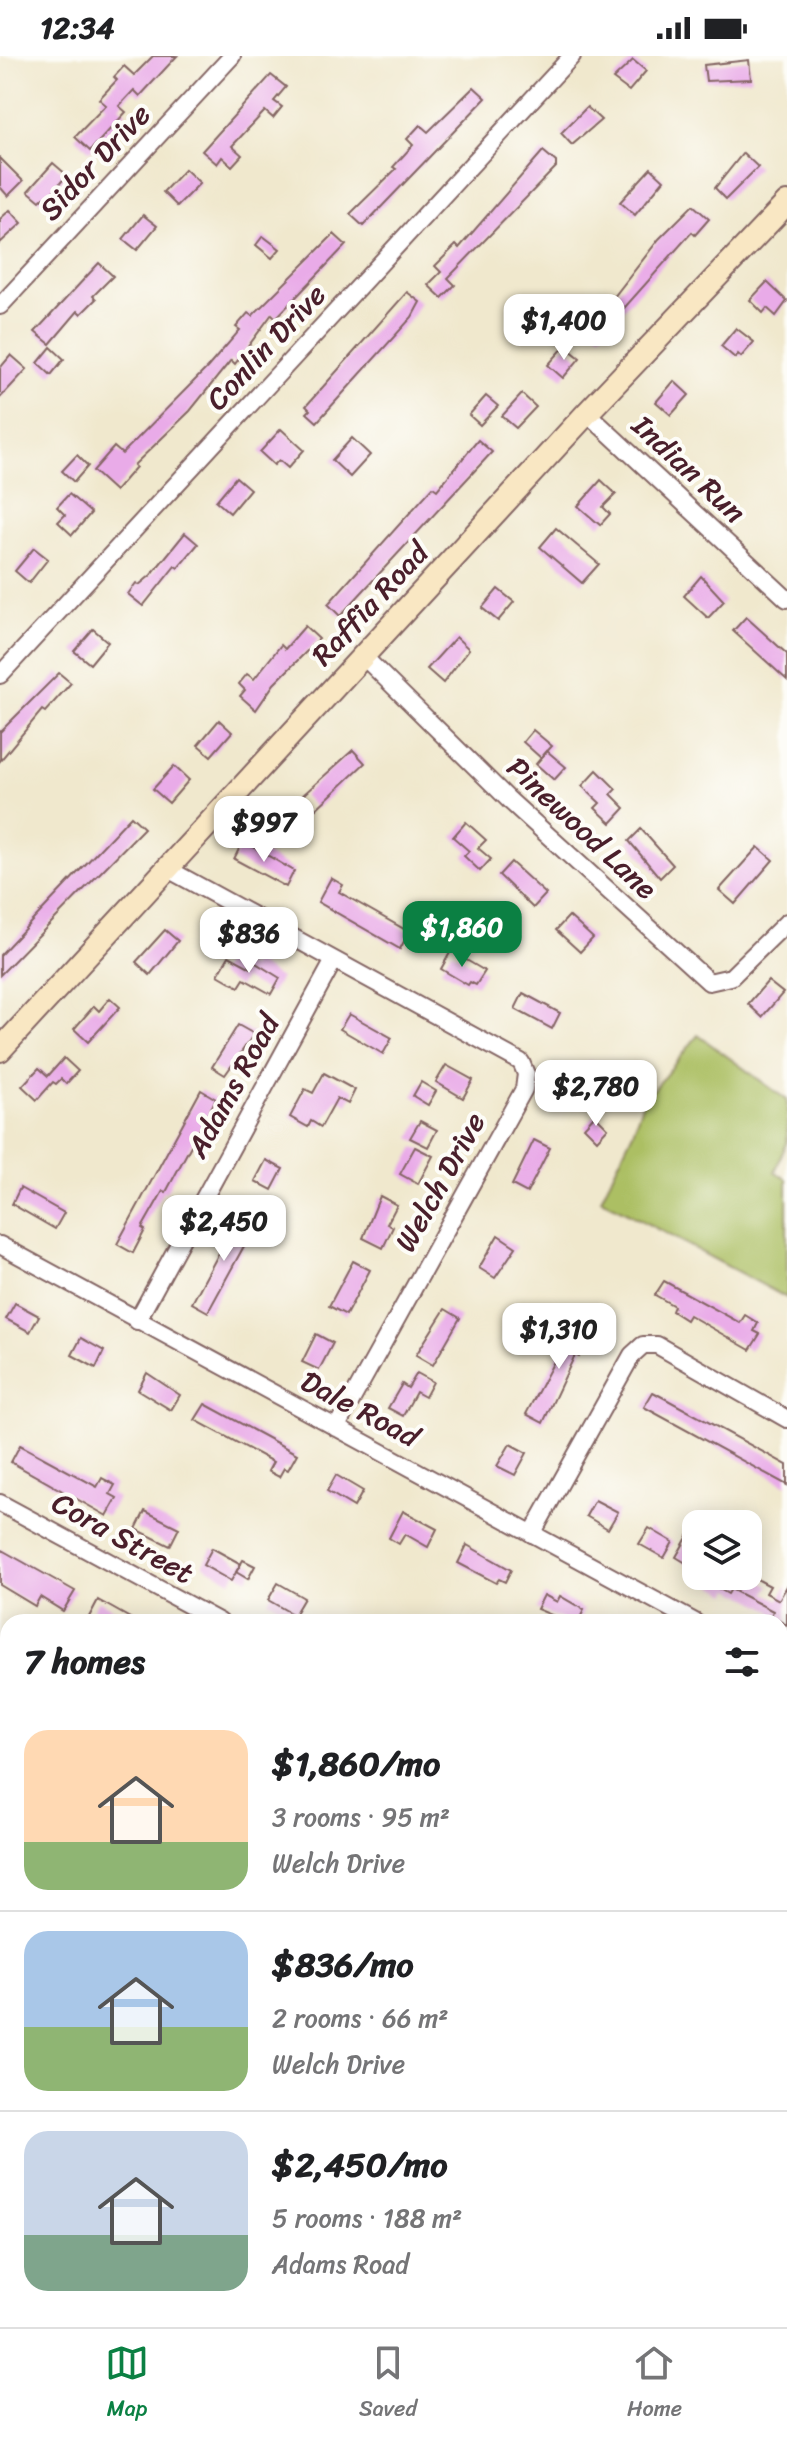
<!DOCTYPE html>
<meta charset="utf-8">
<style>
:root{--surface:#fff;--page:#f6f6f6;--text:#202124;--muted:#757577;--line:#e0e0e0;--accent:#0b8043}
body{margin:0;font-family:Sriracha,sans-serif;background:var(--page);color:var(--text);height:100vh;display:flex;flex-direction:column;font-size:30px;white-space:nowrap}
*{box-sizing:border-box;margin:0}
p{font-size:26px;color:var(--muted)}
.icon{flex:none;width:44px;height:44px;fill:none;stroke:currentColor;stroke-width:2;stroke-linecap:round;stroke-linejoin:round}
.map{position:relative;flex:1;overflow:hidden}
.drawer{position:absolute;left:0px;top:1558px;width:788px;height:714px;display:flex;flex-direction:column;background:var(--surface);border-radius:24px 24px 0 0;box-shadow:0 4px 20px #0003}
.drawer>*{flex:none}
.buttons{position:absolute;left:682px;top:1454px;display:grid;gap:16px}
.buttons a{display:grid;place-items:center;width:80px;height:80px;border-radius:16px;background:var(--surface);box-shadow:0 4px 20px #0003;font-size:40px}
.price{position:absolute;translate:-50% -68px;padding:0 18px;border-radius:16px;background:#fff;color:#222;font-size:26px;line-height:52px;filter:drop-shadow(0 2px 4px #0008)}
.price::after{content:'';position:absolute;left:50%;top:48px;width:24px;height:18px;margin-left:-12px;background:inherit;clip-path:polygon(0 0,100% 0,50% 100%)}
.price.current{background:var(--accent);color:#fff}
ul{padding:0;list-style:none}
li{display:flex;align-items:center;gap:24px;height:200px;padding:0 24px}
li+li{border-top:2px solid var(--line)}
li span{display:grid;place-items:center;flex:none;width:224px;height:160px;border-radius:24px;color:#555}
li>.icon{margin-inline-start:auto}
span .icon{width:96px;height:96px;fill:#fffc;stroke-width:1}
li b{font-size:34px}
h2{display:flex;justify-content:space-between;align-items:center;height:96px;padding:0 24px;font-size:34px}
.status{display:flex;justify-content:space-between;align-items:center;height:56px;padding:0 40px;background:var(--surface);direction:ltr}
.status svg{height:22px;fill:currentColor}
.tabs{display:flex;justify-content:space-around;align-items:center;height:112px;border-top:2px solid var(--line);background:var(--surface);font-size:22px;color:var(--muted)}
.tabs a{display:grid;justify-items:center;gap:4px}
.tabs .current{color:var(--accent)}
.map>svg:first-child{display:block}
.green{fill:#acbf63;stroke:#7b6f47;stroke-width:2}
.building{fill:#e9abe8}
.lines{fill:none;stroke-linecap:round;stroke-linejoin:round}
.minor-casing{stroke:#846564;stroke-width:20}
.secondary-casing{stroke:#846564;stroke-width:26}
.minor{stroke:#fff;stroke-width:16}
.secondary{stroke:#f9e7c3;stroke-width:22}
.labels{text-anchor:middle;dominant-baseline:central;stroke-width:8;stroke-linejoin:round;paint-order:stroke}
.street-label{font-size:30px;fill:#4a1f2b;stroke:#fdfcf7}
</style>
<div class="status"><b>12:34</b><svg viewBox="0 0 49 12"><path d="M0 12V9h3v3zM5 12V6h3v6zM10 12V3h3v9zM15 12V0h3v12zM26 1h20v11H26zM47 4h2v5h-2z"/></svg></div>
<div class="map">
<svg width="787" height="2271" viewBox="0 0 787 2271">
<rect width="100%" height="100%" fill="#fdfcf7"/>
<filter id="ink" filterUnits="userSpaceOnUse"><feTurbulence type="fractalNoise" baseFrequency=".0125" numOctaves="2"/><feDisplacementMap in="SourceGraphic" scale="16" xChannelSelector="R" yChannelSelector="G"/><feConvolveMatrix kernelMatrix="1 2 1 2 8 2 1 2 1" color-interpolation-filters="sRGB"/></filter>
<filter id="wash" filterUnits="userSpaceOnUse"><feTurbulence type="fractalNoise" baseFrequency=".006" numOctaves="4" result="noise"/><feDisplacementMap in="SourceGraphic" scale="32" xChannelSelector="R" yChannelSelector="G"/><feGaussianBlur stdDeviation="1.8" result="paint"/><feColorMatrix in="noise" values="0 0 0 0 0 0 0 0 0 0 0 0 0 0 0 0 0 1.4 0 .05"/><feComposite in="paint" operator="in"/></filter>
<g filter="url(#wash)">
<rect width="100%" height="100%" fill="#f0e8cd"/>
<g class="green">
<path d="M698 979 787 1044V1085L775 1116 787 1123V1242L601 1143 633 1076 642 1048Z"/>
<path d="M780 2253 787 2257V2271H567V2264H780Z"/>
</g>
<g id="blocks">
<g class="building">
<path d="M153 0H177L140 40 134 34 119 50 126 56 90 95 75 81 106 49 99 43 117 24 114 21 124 10 134 19Z"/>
<path d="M633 4 646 15 629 35 613 23Z"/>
<path d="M749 4 751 23 706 25 704 9Z"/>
<path d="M271 19 286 31 274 45 282 51 273 62 265 55 232 90 242 99 232 110 222 101 217 108 202 95Z"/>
<path d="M474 31 486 42 363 170 350 158 396 113 393 111 413 89 407 83 420 69 428 76Z"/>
<path d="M587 51 601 64 572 89 561 77Z"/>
<path d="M543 95 556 106V111L448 222 455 229 442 242 428 229 441 216 435 210 456 189 459 192Z"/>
<path d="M743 97 758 111 726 143 715 132Z"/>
<path d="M0 102 23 125 8 140 0 131Z"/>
<path d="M53 107 67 119 46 144 44 141 40 145 28 135Z"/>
<path d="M651 112 664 124 635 159 620 146Z"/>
<path d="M185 113 200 127 177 150 163 136Z"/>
<path d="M693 149 709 163 695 179 692 176 600 279 586 267 607 243 610 246 659 183Z"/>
<path d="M10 154 22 167 0 187V163Z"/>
<path d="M143 159 157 170 137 194 123 183Z"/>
<path d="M334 178 346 189 276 262 272 258 235 308 231 304 190 355 134 409 136 411 115 435 93 415 114 391 122 398 207 312 240 274 236 271 248 257 252 260Z"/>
<path d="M263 180 280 193 272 202 256 189Z"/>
<path d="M99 207 113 220 93 240 96 243 81 258 78 255 50 288 35 276Z"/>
<path d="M767 226 787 245 776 260 767 252 763 257 750 244Z"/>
<path d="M407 236 420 246 412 261 317 366 307 357 310 354 306 350Z"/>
<path d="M736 272 754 286 741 301 738 298 735 302 721 290Z"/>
<path d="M565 290 580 302 563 322 548 309Z"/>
<path d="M51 291 64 303 51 319 38 307Z"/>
<path d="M11 299 27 313 0 342V312Z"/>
<path d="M674 325 689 339 671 359 656 346Z"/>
<path d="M522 338 536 351 516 372 502 360Z"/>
<path d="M486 340 498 350 480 369 469 359Z"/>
<path d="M281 373 304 394 288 412 279 404 274 409 260 396Z"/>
<path d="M352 382 370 399 350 421 332 404Z"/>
<path d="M478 384 492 396 340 560 328 548 433 431 437 434Z"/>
<path d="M77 399 88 410 74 426 62 415Z"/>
<path d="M236 421 250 433 230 457 216 445Z"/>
<path d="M601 424 616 438 603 451 610 458 600 469 578 450Z"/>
<path d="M69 438 91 457 72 479 58 466 65 459 57 451Z"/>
<path d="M556 472 599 508 582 527 540 491Z"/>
<path d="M185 477 198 488 178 512 175 510 143 550 128 538 136 527 139 529 151 519Z"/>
<path d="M34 492 48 503 29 527 15 515Z"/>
<path d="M701 520 724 545 708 562 684 540Z"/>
<path d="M498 533 514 546 498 565 482 552Z"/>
<path d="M746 561 787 598V624L733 575Z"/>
<path d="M305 570 319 583 274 628 256 654 240 640 245 634 239 628 247 618 254 623 281 589 285 593Z"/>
<path d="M93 573 108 586 90 608 74 595Z"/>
<path d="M456 581 469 593 443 627 427 613Z"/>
<path d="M59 617 71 627 45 656 42 654 0 705V676Z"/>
<path d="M219 664 232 676 211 700 198 689Z"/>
<path d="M533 674 552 690 541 702 523 686Z"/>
<path d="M353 694 365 707 316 753 303 739Z"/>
<path d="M547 695 566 711 554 724 536 708Z"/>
<path d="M174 710 189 724 169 747 153 733Z"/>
<path d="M597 714 616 733 611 738 625 752 611 767 595 752 600 747 582 730Z"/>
<path d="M131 760 144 772 0 919V899Z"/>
<path d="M466 766 486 784 478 792 491 803 480 815 464 800 469 795 453 781Z"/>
<path d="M641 773 673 809 660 822 629 785Z"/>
<path d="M243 785 294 815 286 831 234 803Z"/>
<path d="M758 791 773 804 735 848 719 834Z"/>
<path d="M511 806 546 838 533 852 499 819Z"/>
<path d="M331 822 343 829 339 836 409 876 400 893 318 846Z"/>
<path d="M569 860 593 882 580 896 556 874Z"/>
<path d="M165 874 178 885 150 919 136 906Z"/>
<path d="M451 895 485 915 476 929 470 926 468 929 441 913Z"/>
<path d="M229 900 251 912 254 906 280 922 271 938 244 923 239 931 218 919Z"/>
<path d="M768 925 783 937 762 961 748 948Z"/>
<path d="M523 937 560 957 552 973 515 953Z"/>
<path d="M110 942 120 951 88 986 74 973 94 950 99 955Z"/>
<path d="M349 958 392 982 383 998 340 973Z"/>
<path d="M238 969 254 978 225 1019 212 1011Z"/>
<path d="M64 1002 78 1015 66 1028 61 1023 56 1028 53 1026 37 1044 22 1030 39 1012 48 1020Z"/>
<path d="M586 1005H605L606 1030H587Z"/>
<path d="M446 1009 473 1024 463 1042 436 1026Z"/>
<path d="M324 1017 355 1034 348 1048 337 1042 321 1071 311 1065 308 1071 290 1061 305 1033 313 1037Z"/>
<path d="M421 1026 436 1035 428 1049 413 1040Z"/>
<path d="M201 1034 216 1043 166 1136 163 1135 142 1172 145 1174 133 1197 117 1188Z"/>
<path d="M595 1059 608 1072 597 1084 584 1071Z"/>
<path d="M420 1065 437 1074 428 1091 410 1082Z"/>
<path d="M534 1084 550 1092 527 1137 512 1129Z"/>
<path d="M415 1091 433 1100 418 1128 400 1118Z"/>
<path d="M266 1104 283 1113 272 1134 255 1125Z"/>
<path d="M20 1132 64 1157 55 1173 12 1148Z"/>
<path d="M380 1140 397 1149 387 1168 393 1171 383 1192 363 1182Z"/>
<path d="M240 1158 256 1168 208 1256 192 1247Z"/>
<path d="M498 1179 516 1191 495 1222 479 1212Z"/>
<path d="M353 1205 370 1214 346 1259 329 1250Z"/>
<path d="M664 1225 740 1267 745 1259 758 1267 754 1275 760 1278 750 1294 689 1259 686 1264 672 1255 674 1250 655 1239Z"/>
<path d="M15 1247 39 1260 30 1276 6 1263Z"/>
<path d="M445 1253 460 1262 433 1309 416 1299Z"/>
<path d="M576 1264 593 1273 579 1301 575 1299 543 1367 526 1358Z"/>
<path d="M316 1278 333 1287 319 1314 302 1306Z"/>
<path d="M81 1282 104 1295 96 1312 72 1299Z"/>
<path d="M147 1317 180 1339 171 1354 138 1334Z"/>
<path d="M417 1317 433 1326 425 1341 416 1336 403 1360 388 1352 402 1328 408 1332Z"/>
<path d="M653 1336 787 1409V1429L644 1351Z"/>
<path d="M205 1348 297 1398 288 1414 284 1412 279 1421 268 1415 273 1406 195 1364Z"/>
<path d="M510 1388 527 1397 515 1419 497 1410Z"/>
<path d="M20 1389 97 1431 102 1422 115 1429 110 1438 117 1442 107 1460 11 1406Z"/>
<path d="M336 1419 363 1435 354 1451 327 1435Z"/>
<path d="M595 1444 618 1456 608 1473 586 1460Z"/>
<path d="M145 1455 179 1472 170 1490 136 1473Z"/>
<path d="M403 1455 437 1473 428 1491 405 1478 399 1488 389 1482Z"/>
<path d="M696 1466V1513L676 1501Z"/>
<path d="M649 1472 673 1486 664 1502 639 1488Z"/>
<path d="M467 1489 511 1514 505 1526 499 1523 496 1527 458 1507Z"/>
<path d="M212 1492 241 1508 231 1525 203 1509Z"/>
<path d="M0 1493 75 1535 63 1555 40 1541 35 1550 0 1529Z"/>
<path d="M243 1504 255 1510 248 1523 236 1516Z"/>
<path d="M697 1520H738L749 1528 753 1521 770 1530 766 1537 779 1544 787 1530V1569L771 1560 773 1555 731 1533 728 1538Z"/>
<path d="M278 1527 304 1542 294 1559 268 1544Z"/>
<path d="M544 1539 557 1546 560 1540 584 1554 578 1566H568L537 1553Z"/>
<path d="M98 1544 137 1566H97L89 1561Z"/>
</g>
</g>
</g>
<g filter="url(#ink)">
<use href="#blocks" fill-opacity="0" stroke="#846564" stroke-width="2"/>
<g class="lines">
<defs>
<g id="minor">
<path d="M0 250 232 0"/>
<path d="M587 357 787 543"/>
<path d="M363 600 509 744 709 926 731 921 787 866"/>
<path d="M0 619 572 0"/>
<path d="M166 812 521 1006 526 1018 524 1033 336 1372"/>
<path d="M0 1189 695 1566"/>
<path d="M137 1265 333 906"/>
<path d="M0 1447 220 1566"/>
<path d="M532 1478 632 1299 643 1289H657L787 1363"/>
<path d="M780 1612 787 1616"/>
<path d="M0 1702 8 1707"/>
<path d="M780 1870 787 1874"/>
<path d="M0 1956 8 1960"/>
<path d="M780 2125 787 2128"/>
<path d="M0 2213 8 2217"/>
<path d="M96 2264 109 2271"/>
<path d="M561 2264 564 2271"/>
</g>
<path id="secondary" d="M0 994 587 357 787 147"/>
</defs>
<use href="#minor" class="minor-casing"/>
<use href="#secondary" class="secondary-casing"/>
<use href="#minor" class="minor"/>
<use href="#secondary" class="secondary"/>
</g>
</g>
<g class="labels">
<g class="street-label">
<text transform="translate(95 106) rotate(-47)">Sidor Drive</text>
<text transform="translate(266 291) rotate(-47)">Conlin Drive</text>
<text transform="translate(689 413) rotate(43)">Indian Run</text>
<text transform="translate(370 548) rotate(-47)">Raffia Road</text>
<text transform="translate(582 772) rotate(43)">Pinewood Lane</text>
<text transform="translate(233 1030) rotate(-61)">Adams Road</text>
<text transform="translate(440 1126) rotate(-61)">Welch Drive</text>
<text transform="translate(360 1353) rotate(28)">Dale Road</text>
<text transform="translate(123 1482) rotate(29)">Cora Street</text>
</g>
</g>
</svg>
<div class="buttons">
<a><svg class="icon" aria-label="layers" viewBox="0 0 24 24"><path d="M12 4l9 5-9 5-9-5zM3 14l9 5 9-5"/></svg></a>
</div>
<b class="price" style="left:564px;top:306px">$1,400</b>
<b class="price" style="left:264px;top:808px">$997</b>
<b class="price current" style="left:462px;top:913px">$1,860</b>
<b class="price" style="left:249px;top:919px">$836</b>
<b class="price" style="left:596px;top:1072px">$2,780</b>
<b class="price" style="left:224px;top:1207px">$2,450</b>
<b class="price" style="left:559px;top:1315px">$1,310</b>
<section class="drawer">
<h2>7 homes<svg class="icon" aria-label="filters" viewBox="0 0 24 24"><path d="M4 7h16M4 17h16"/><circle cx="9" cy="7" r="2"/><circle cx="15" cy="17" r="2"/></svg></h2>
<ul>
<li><span style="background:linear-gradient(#ffd9b3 70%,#8fb573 0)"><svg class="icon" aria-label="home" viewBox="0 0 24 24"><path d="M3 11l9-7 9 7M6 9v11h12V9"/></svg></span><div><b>$1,860/mo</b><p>3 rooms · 95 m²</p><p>Welch Drive</p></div></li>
<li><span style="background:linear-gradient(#a9c7e8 60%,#8fb573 0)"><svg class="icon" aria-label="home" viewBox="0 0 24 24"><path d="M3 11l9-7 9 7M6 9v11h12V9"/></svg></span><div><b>$836/mo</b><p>2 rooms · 66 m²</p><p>Welch Drive</p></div></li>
<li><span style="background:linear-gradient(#c9d6e8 65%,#7fa58c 0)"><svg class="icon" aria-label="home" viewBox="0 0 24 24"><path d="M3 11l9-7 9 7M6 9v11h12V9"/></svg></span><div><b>$2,450/mo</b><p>5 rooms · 188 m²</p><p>Adams Road</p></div></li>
</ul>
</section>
</div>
<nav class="tabs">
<a class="current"><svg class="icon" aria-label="map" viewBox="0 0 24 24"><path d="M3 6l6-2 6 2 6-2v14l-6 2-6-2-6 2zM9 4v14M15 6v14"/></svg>Map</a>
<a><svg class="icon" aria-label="saved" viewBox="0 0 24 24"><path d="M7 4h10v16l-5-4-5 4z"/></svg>Saved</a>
<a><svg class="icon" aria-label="home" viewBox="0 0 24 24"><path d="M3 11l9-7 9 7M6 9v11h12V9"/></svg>Home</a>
</nav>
